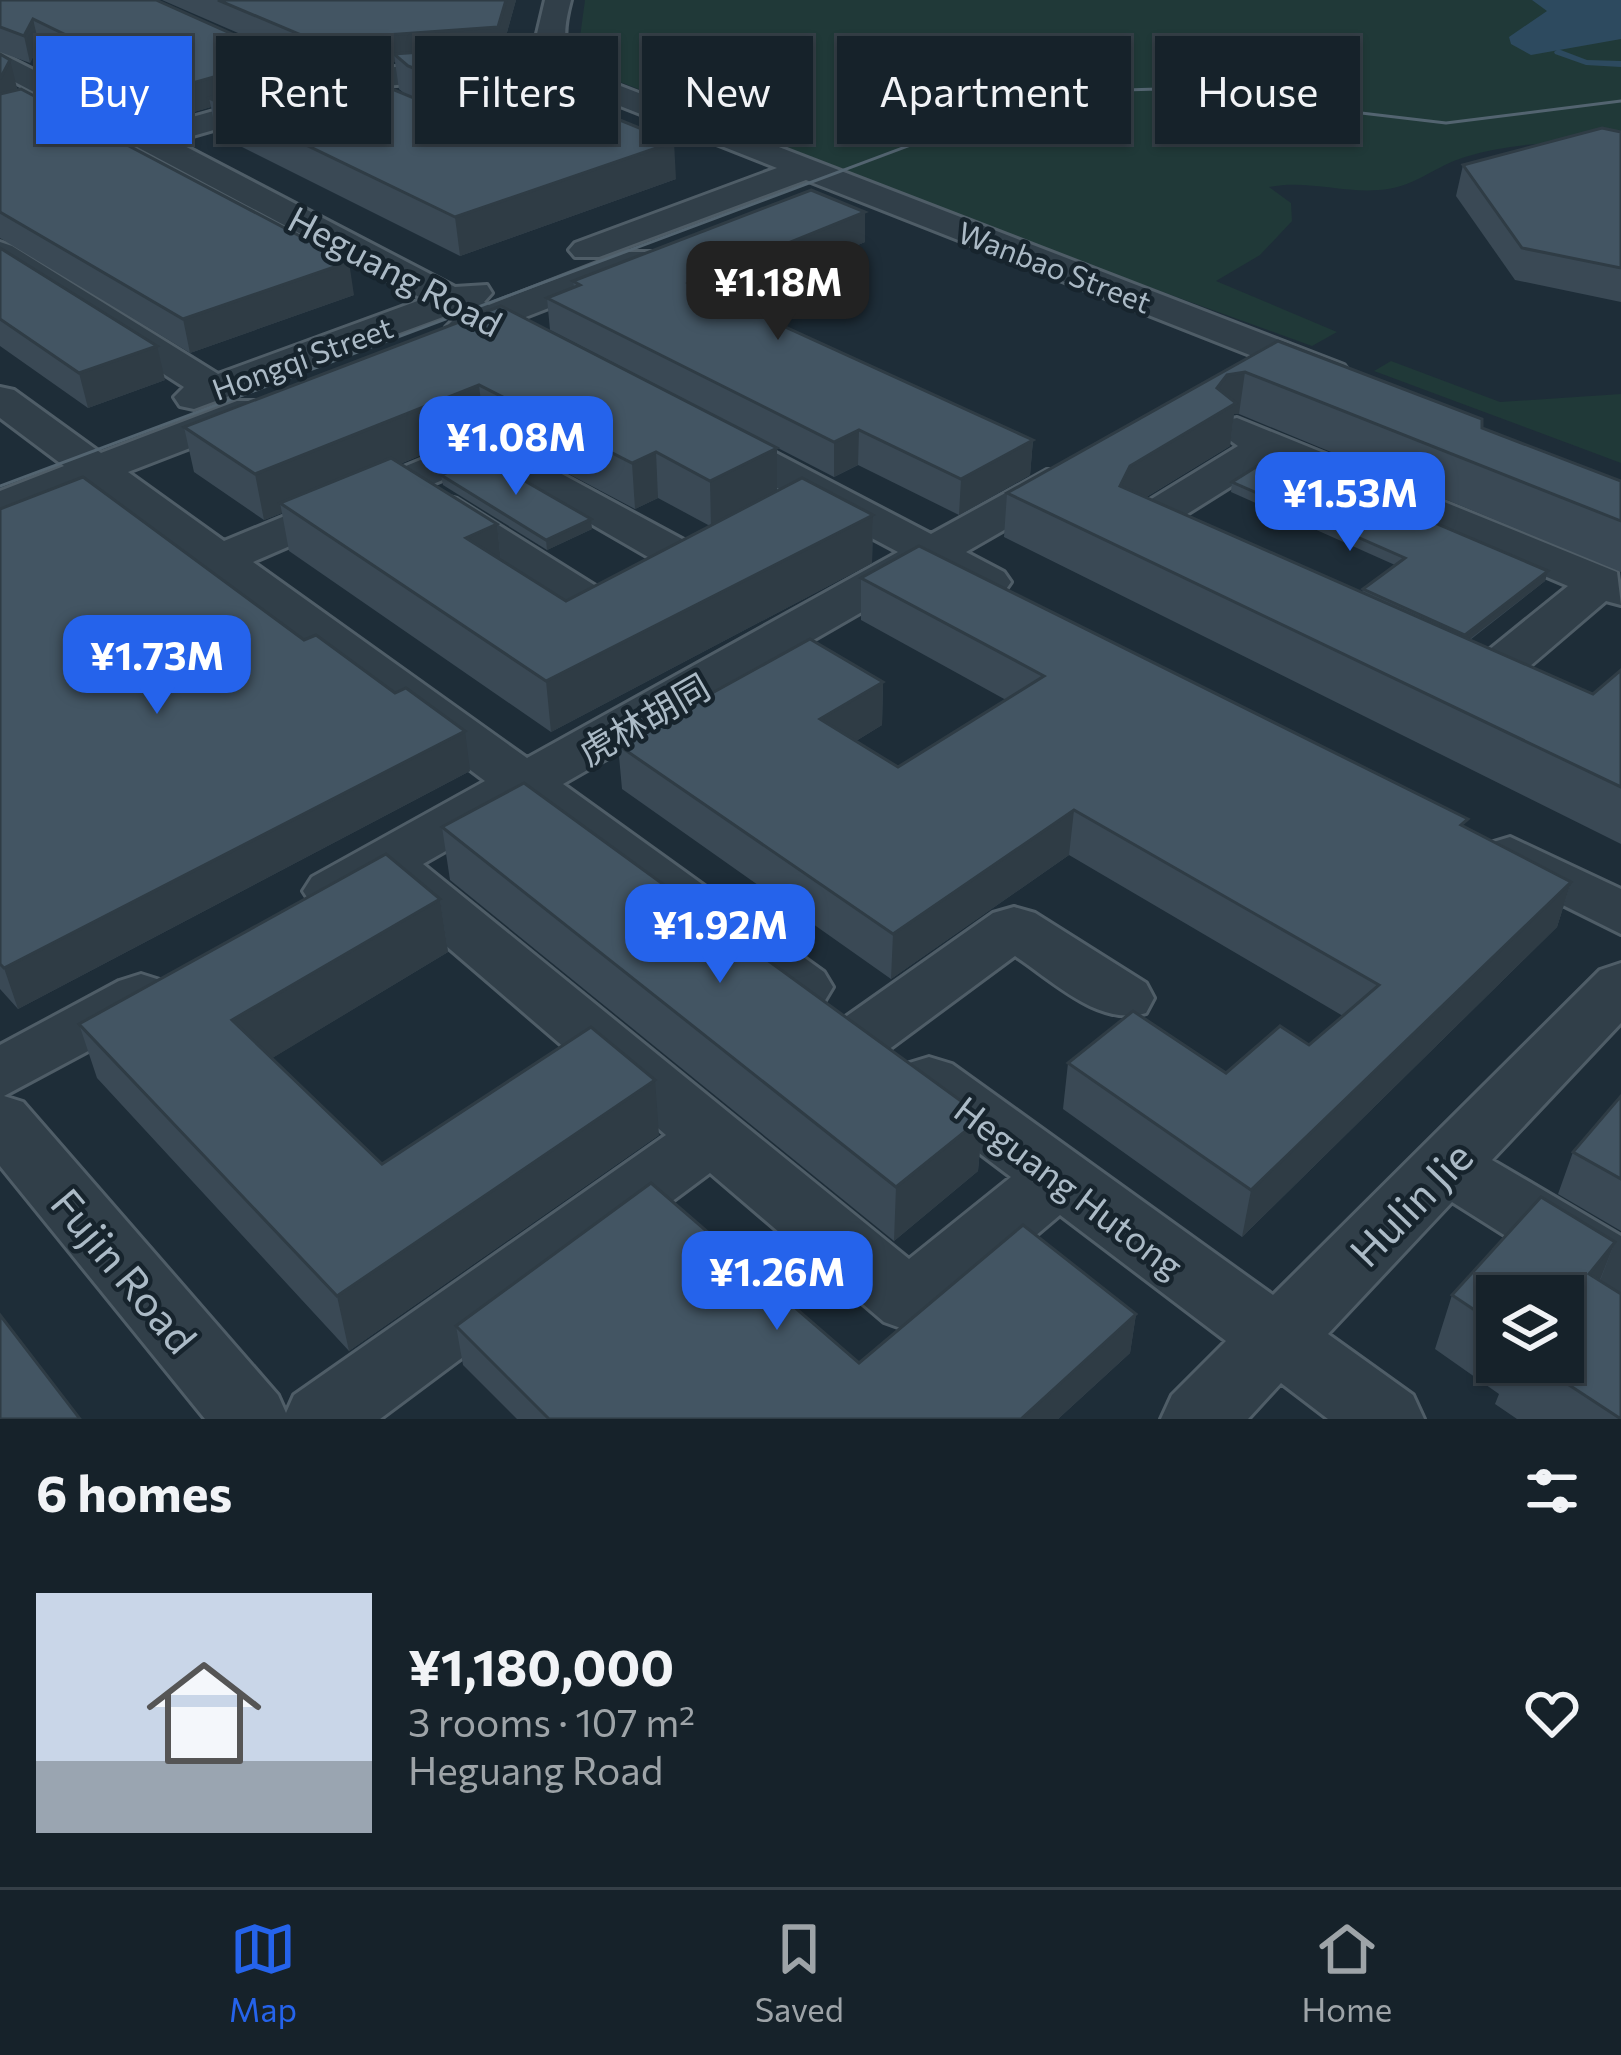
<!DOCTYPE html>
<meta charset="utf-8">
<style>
:root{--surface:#16222a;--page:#1f2a32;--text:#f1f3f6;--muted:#9ea4a8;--line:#353f47;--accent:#2563eb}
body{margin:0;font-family:Commissioner,"Noto Sans SC",sans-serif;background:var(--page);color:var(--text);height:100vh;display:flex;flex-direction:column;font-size:45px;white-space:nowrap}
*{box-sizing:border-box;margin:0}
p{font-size:39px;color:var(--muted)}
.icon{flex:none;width:66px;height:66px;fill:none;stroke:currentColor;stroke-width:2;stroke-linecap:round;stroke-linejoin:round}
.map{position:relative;height:1419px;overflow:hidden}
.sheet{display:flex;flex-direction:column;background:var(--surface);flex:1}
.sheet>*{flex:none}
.guide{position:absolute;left:36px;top:36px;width:1551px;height:108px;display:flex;gap:24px}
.buttons{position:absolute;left:1476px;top:1275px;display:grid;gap:24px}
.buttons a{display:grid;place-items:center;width:108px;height:108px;border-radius:0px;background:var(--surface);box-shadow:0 3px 9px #0004,0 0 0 3px var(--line);font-size:60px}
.price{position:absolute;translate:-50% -102px;padding:0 27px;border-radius:24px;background:var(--accent);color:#fff;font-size:39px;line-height:78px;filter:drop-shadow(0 3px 6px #0008)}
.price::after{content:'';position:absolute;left:50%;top:72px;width:36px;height:27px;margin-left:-18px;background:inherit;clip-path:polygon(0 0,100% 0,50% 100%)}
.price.active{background:#222;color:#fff}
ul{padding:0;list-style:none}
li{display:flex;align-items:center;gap:36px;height:300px;padding:0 36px}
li+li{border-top:3px solid var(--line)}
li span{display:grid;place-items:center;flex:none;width:336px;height:240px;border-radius:0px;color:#555}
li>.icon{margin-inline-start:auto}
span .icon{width:144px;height:144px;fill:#fffc;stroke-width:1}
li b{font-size:51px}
h2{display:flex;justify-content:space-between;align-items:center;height:144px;padding:0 36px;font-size:51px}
.pill{padding:0 42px;border-radius:0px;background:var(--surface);box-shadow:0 3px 9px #0004,0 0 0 3px var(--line);font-size:42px;line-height:108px}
.pill.active{background:var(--accent);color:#fff}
.dock{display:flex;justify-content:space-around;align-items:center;height:168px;border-top:3px solid var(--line);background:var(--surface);font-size:33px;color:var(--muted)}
.dock a{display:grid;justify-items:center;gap:6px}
.dock .active{color:var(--accent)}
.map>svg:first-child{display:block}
.green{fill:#203938}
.water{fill:#2d4a5f}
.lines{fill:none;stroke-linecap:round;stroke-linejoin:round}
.stream{fill:#2d4a5f;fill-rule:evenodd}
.minor-casing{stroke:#4f5d67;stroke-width:6}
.minor{fill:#313f49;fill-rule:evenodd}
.tram{stroke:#536470;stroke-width:3}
.wall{fill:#3a4955;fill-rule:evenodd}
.shaded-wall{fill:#2f3c45}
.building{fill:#435563;stroke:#2f3c45;stroke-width:3}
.labels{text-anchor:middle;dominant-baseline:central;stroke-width:9;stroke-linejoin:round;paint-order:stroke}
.far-street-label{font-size:30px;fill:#abbac6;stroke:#17242d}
.street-label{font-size:36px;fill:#abbac6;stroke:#17242d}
.near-street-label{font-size:42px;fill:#abbac6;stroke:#17242d}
</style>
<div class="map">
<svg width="1621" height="1419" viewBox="0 0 1621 1419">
<rect width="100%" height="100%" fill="#1e2d38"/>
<g class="green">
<path d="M585 0H1621V142C1568 142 1516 141 1465 157 1438 165 1416 185 1388 189 1347 195 1309 179 1269 187L1291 203 1292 221 1260 255 1216 281 1337 332 1312 346 1085 264 610 78 578 52Z"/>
<path d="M1391 361 1500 402 1621 394V463L1374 371Z"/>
</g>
<path class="water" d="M1532 0H1621V39L1531 55 1511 44 1509 37 1547 11Z"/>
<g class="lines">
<path class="stream" d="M1558 49 1587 60 1621 61V67L1586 65 1555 54 1554 52Z"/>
<defs>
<g id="minor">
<path d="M545 0H571C562 34 560 55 592 75L1344 365 1350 373 1344 381H1316L806 180 599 257H575L569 250 575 243 777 168 572 87 551 72 361 88 175 141 455 287 487 285 492 293 484 302 489 305 625 252H651L656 260 651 268 518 320 556 345 551 353H523L485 333 465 338 452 335 446 327 456 317 451 314 194 409 180 406 174 397 184 387 0 269V242L12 246 218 374 423 299 0 74V53L150 129 359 70 539 55 536 38Z"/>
<path d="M0 387 14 390 101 453 237 401H265L271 410 265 419 128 472 224 541 486 433 706 552 713 562 706 572H674L484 462 253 562 527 758 898 552 704 449 698 440 704 431H734L931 534 1047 470H1077L1084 479 1077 488 966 552 1004 572 1011 582 1004 592H972L933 571 563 784 824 972 833 987 824 1002 803 1009 782 1002 521 808 423 864 909 1259 1011 1177 906 1098 897 1081 906 1064 929 1057 952 1064 1273 1295 1600 970 1621 963V1023L1492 1160 1621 1236V1301L1596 1293 1452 1202 1328 1334 1413 1395 1424 1419H1328L1281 1383 1248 1419H1161L1172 1395 1226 1341 1060 1215 934 1322 909 1331 884 1322 710 1173 380 1419H205L0 1166V1045L119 981 141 974 163 981 171 996 163 1011 4 1096 23 1102 278 1395 286 1413 294 1395 666 1135 380 889 332 910 312 905 303 891 312 877 485 781 91 486 0 519V491L64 466 0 418Z"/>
<path d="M1237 418 1617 572 1621 605 1606 601 1502 690C1476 696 1444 687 1428 665L1436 655 1453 650 1479 658 1568 586 1273 460 1176 521 1202 539 1195 549C1171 555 1135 544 1121 523L1127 514 1238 446 1216 430 1222 421Z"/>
<path d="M441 495 457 499 599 588 640 572 657 576 663 586C653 602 617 621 597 621 571 621 454 536 425 517L419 508 425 499Z"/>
<path d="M1510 837 1621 889V934L1490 869 1482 856 1490 843Z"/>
<path d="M1014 907 1035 913 1146 983 1154 998 1146 1013C1099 1027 1053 981 1015 956L888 1050 866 1057 844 1050 835 1034 844 1018 993 913Z"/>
</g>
</defs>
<use href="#minor" class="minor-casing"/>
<use href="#minor" class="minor"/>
<path class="tram" d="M0 486 1052 92 1159 89 1446 123 1621 101"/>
</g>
<g class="wall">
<path d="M0 0 284 57 287 77 319 68 162 0H516L501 54H489L490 68 676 179 460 256 216 134 211 107 180 116 39 45 30 63 0 52ZM395 62 399 89 406 95 382 85 364 74 360 67Z"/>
<path d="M0 54 17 88 16 90 354 295 190 353 0 238Z"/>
<path d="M1621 132V302L1515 280 1456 196 1463 165Z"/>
<path d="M865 212V242L727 300 1033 440 1030 475 959 515 858 465 834 477 550 330 547 298 574 287 573 281Z"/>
<path d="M0 248 165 380 88 408 0 346Z"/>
<path d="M501 306 777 448V491L873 515 872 563 551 732 289 551 282 513 264 520 194 472 184 427ZM484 429 635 509 658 498 710 526 566 601 501 561 497 524 400 464Z"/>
<path d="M1278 341 1482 428 1621 481V572L1239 414H1234L1230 446 1145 498 1362 592 1363 589 1395 565 1231 492 1232 482 1548 571 1545 581 1470 640 1593 694 1621 670V844L1004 537 1007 493Z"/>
<path d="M441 475 592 529 547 550 443 485Z"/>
<path d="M0 509 304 640 395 693 470 771 18 1009 0 989Z"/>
<path d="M861 578 1466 827 1571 882 1557 927 1242 1237 1063 1109 1068 1063 1226 1073 1309 1045 1343 1016 1069 855 891 979 622 789 618 745 883 682 882 725 856 741 898 767 1006 700 861 620Z"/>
<path d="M442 827 983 1117 978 1171 894 1241 450 880Z"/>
<path d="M440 899 448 952 272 1058 382 1164 659 1135 349 1351 97 1078 79 1024Z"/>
<path d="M1621 1096V1231L1558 1194 1573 1152Z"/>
<path d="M1615 1242 1600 1281 1621 1419H1517L1495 1404 1499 1394 1435 1349 1452 1295ZM1497 1296 1563 1362H1497Z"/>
<path d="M1136 1314 1130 1353 1058 1419H517L463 1365 456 1326 859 1363Z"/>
</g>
<g class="shaded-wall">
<path d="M506 0H516L501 54H489L491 81 485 99 482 64 394 54 395 62 376 64 331 73 327 46Z"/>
<path d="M33 19 39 45 30 63 24 36Z"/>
<path d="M284 57 288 85 209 98 211 107 180 116 175 88Z"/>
<path d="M10 60 17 88 0 121V79Z"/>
<path d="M674 142 676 179 460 256 455 217Z"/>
<path d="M865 212V242L690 315 689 283Z"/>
<path d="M349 262 354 295 190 353 183 319Z"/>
<path d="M157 346 165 380 88 408 79 373Z"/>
<path d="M1245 372 1239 414H1234L1230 446 1125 510 1120 486 1130 466 1217 388 1227 375Z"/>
<path d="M479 385 484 429 289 510 280 503 282 513 264 520 255 474Z"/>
<path d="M859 430 858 465 834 477V442Z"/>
<path d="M1033 440 1030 475 959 515 961 479Z"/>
<path d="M777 448V494L711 527 710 481Z"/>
<path d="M656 452 658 498 635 509 632 463Z"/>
<path d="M873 515 872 563 551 732 546 681Z"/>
<path d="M591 519 592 529 547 550 546 540Z"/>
<path d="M497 524 502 572 466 538Z"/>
<path d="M1548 571 1545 581 1462 645 1465 635Z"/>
<path d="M883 682 882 725 820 763V719Z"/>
<path d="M465 731 470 771 18 1009 4 968Z"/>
<path d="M1074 810 1069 855 891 979 893 934Z"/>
<path d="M1571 882 1557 927 1242 1237 1251 1190Z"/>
<path d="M440 899 448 952 246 1074 232 1020Z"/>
<path d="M655 1080 659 1135 349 1351 337 1296Z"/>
<path d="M983 1117 978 1171 894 1241 896 1187Z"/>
<path d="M1615 1242 1593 1297 1589 1274Z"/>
<path d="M1136 1314 1130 1353 1058 1419H1021Z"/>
</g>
<g class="building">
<path d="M0 0H156L284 57 175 88 33 19 24 36 0 27Z"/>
<path d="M218 0H506L498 27 372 36 327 46Z"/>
<path d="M488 47 482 64 674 142 455 217 209 98 356 58 364 74 382 85 511 138 525 135 533 124 526 113 408 66 394 54Z"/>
<path d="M0 54 10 60 0 79Z"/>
<path d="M21 89 349 262 183 319 0 212V94Z"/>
<path d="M1602 128 1621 132V268L1522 248 1463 165Z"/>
<path d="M811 190 865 212 689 283 1033 440 961 479 859 430 834 442 547 298 580 285 573 281Z"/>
<path d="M0 248 157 346 79 373 0 319Z"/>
<path d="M501 306 777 448 710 481 656 452 632 463 479 385 255 474 184 427Z"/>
<path d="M1278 341 1482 419V428L1621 481V521L1245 372 1227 375 1217 388 1236 403 1130 466 1120 486 1593 694 1621 670V787L1007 493Z"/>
<path d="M1275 455 1548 571 1465 635 1363 589 1405 558 1232 482Z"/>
<path d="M483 457 591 519 546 540 441 475Z"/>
<path d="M391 458 497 524 466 538 566 601 802 478 873 515 546 681 280 503Z"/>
<path d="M83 477 304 640 316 635 395 693 406 688 465 731 4 968 0 964V509Z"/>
<path d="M919 546 1468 819 1461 825 1571 882 1251 1190 1068 1063 1133 1011 1226 1073 1280 1026 1309 1045 1379 985 1074 810 893 934 618 745 810 639 883 682 820 719 898 767 1044 676 861 578Z"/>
<path d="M524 783 983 1117 896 1187 442 827Z"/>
<path d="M386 854 440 899 232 1020 382 1164 591 1027 655 1080 337 1296 79 1024Z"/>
<path d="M1621 1096V1179L1573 1152Z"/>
<path d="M651 1183 859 1363 1023 1225 1136 1314 1021 1419H549L456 1326Z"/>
<path d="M1541 1197 1615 1242 1589 1274 1621 1294V1419L1534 1362H1563V1296H1497V1325L1452 1295Z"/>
<path d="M0 1315 80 1419H0Z"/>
</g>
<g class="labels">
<g class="far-street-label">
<text transform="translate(1055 266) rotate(21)">Wanbao Street</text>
<text transform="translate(302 357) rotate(-20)">Hongqi Street</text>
</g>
<g class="street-label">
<text transform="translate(396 270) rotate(28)">Heguang Road</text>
<text transform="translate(643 718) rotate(-30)">虎林胡同</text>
<text transform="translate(1070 1186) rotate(37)">Heguang Hutong</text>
</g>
<g class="near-street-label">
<text transform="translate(1410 1203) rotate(-46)">Hulin Jie</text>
<text transform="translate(125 1270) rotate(50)">Fujin Road</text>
</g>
</g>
</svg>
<div class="buttons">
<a><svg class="icon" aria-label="layers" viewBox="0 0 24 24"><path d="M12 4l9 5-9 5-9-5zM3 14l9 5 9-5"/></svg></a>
</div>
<b class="price active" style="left:778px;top:343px">¥1.18M</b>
<b class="price" style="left:516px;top:498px">¥1.08M</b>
<b class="price" style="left:1350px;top:554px">¥1.53M</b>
<b class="price" style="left:157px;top:717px">¥1.73M</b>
<b class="price" style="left:720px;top:986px">¥1.92M</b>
<b class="price" style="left:777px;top:1333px">¥1.26M</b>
<div class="guide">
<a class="pill active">Buy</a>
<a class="pill">Rent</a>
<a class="pill">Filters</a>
<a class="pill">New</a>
<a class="pill">Apartment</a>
<a class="pill">House</a>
</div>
</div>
<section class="sheet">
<h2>6 homes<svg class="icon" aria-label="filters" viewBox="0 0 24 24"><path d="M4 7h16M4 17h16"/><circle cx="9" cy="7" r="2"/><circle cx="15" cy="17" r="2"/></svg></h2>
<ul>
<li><span style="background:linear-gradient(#c9d6e8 70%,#9aa5b1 0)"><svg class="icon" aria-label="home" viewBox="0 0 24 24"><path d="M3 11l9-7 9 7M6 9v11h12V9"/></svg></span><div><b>¥1,180,000</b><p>3 rooms · 107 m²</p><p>Heguang Road</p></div><svg class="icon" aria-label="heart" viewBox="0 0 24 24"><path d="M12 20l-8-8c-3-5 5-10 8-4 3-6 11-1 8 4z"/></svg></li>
</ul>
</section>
<nav class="dock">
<a class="active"><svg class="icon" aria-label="map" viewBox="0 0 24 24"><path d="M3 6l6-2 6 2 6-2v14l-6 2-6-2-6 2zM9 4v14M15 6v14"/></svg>Map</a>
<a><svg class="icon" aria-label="saved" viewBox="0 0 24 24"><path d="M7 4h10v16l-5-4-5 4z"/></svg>Saved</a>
<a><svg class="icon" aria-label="home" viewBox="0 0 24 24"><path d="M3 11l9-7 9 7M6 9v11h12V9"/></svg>Home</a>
</nav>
